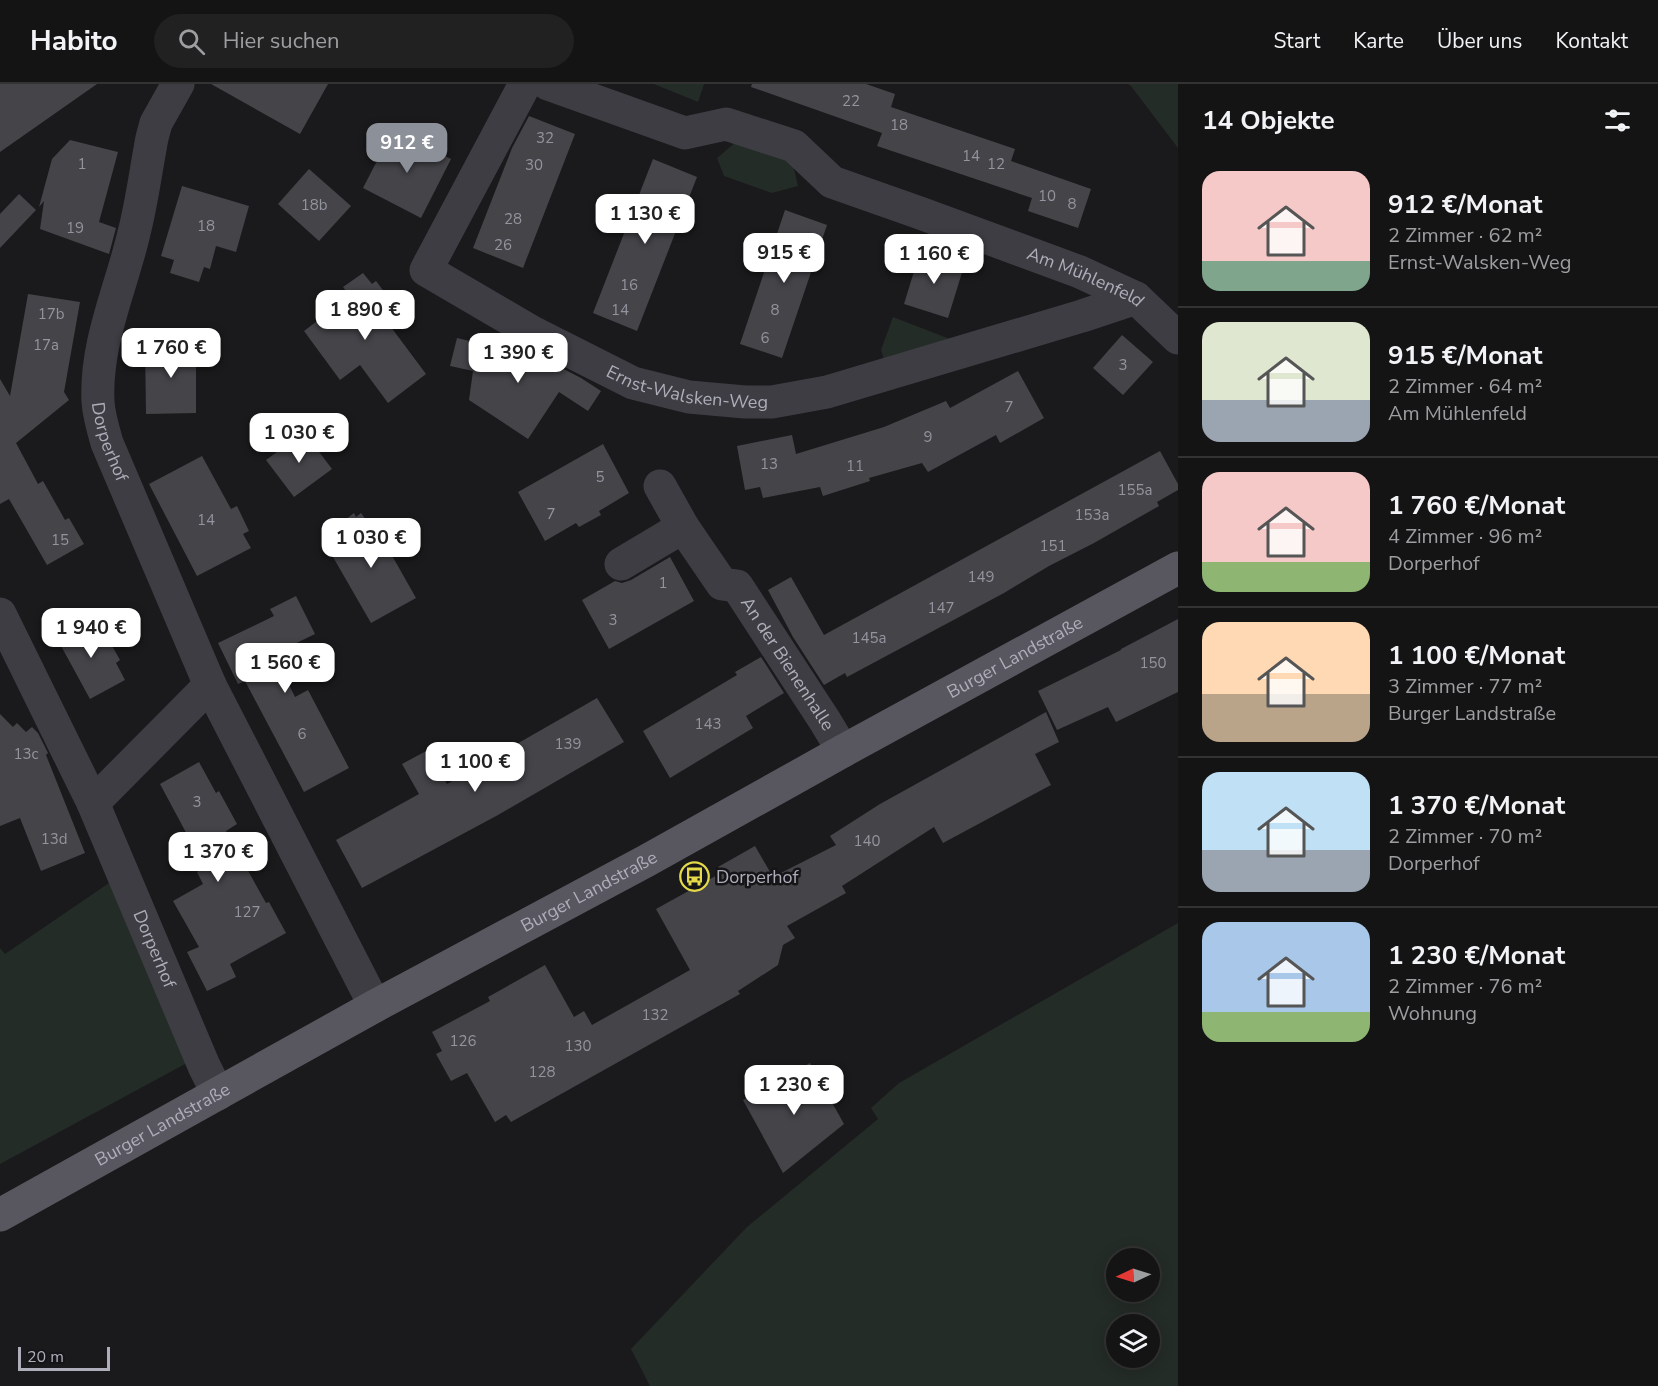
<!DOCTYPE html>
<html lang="de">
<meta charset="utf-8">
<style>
:root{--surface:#141415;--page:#212122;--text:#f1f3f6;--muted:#9d9ea0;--line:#333334;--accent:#8c9099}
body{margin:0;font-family:"Nunito Sans",sans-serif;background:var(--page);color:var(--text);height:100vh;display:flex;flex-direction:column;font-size:22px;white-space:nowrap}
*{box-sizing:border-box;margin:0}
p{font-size:20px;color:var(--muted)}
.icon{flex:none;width:33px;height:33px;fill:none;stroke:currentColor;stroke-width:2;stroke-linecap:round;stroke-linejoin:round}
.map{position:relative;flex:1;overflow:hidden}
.details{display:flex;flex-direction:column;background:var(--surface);width:480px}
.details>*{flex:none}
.needle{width:39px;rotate:266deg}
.tools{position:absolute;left:1106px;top:1164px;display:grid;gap:12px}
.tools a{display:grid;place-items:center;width:54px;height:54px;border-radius:50%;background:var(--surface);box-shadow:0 3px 15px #0003,0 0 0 2px var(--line);font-size:30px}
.scale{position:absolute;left:18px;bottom:15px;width:92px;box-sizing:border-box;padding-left:6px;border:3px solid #adaeba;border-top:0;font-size:16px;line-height:21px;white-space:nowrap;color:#adaeba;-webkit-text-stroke:4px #151517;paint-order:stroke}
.price{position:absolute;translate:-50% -51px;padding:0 14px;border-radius:12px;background:#fff;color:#222;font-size:20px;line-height:39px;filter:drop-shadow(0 2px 3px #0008)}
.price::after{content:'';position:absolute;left:50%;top:36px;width:18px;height:14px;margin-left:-9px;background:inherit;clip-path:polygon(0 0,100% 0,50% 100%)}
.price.selected{background:var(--accent);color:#fff}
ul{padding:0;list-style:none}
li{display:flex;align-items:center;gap:18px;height:150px;padding:0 24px}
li+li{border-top:2px solid var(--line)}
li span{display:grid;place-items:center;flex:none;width:168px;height:120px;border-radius:18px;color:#555}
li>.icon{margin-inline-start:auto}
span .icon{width:72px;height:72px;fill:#fffc;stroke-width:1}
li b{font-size:26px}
h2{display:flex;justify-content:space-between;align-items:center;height:72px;padding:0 24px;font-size:26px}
header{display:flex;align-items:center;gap:36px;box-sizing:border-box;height:84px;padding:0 30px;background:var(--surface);border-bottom:2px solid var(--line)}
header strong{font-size:28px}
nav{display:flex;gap:33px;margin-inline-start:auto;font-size:21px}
.search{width:420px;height:54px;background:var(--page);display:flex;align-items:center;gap:15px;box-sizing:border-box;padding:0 21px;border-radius:33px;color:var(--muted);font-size:22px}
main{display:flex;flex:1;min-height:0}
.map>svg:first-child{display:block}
.green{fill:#242c27;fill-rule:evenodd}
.building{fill:#454449}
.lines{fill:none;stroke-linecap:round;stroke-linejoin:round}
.minor{stroke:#3e3d43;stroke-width:33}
.major{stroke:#58575f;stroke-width:33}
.labels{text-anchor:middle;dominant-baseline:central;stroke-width:5;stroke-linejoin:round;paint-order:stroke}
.number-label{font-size:15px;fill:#93949e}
.street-label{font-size:18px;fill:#adaeba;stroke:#151517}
.poi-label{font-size:18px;fill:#adaeba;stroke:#151517;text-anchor:start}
</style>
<header>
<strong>Habito</strong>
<div class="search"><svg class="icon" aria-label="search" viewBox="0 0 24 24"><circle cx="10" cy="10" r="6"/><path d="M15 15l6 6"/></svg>Hier suchen</div>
<nav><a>Start</a><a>Karte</a><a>Über uns</a><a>Kontakt</a></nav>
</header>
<main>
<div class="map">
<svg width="1178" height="1302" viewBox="0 0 1178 1302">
<rect width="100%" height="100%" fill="#1a1a1c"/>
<g class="green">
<path d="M654 0H704L698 18Z"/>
<path d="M1128 0H1178V64L1131 2Z"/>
<path d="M737 57 791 73 798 102 772 109 724 92 717 74Z"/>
<path d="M893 233 955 257 885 279 881 266Z"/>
<path d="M112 797 187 979 0 1080V864L5 870Z"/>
<path d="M1178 839V1302H650L631 1265 747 1143 878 1035 871 1024 899 999ZM1116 1174H1149V1208H1116ZM1116 1240H1149V1274H1116Z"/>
</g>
<g class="building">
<path d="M0 0H97L0 68Z"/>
<path d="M211 0H328L300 50Z"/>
<path d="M752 0H866L895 10 891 23 1015 65 1011 77 1091 105 1078 144 1028 127 1032 114 877 62 882 49 751 3Z"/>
<path d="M529 32 575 50 523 184 473 164 512 64Z"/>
<path d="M393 46 451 75 421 134 363 104Z"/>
<path d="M70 56 118 68 99 138 116 144 109 170 40 145 44 117 39 123 52 75Z"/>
<path d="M653 75 697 93 637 247 593 229Z"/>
<path d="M309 85 351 122 319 157 278 120Z"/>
<path d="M182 102 249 122 236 168 216 162 210 185 204 183 199 198 170 189 174 176 161 172Z"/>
<path d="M19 110 36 126 0 164V130Z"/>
<path d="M785 126 827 141 782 274 740 260Z"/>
<path d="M920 168 964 182 948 234 904 220Z"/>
<path d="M363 189 372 200 376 197 392 218 379 227 426 290 388 319 360 281 340 296 304 247 350 212 343 203Z"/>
<path d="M28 210 80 218 64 308 69 316 16 359 38 400 43 397 65 436 69 434 84 460 47 481 9 415 0 420V295L10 312Z"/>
<path d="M1122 251 1153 278 1123 311 1093 284Z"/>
<path d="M457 254 515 268 519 262 581 294 601 307 588 327 559 308 528 355 469 316 473 287 450 282Z"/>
<path d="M196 261V329L146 330 145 262Z"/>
<path d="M1018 287 1044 334 1000 359 996 351 928 388 922 379 869 394 870 397 823 412 820 403 763 414 760 403 745 406 737 362 792 351 796 370 884 343 946 317 950 324Z"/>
<path d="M304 348 332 385 294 413 266 376Z"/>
<path d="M603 360 629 409 599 427 601 431 579 443 576 439 545 457 518 408Z"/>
<path d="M1160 367 1178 400V406L1157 418 1159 422 1094 459 1049 482 1004 509 847 593 845 589 824 601 793 553 768 506 791 493 824 551Z"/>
<path d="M202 372 231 425 237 422 249 447 243 450 251 464 197 492 149 400Z"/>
<path d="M354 429 356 433 361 429 390 468 416 514 371 539 333 473 346 465 332 446Z"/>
<path d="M670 473 694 517 609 565 582 516 615 497 622 499 631 496Z"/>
<path d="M296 512 315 550 274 570 295 613 308 606 349 684 304 708 245 597 238 600 218 559 274 532 270 525Z"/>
<path d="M1178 535V608L1116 638 1108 623 1057 646 1038 607 1121 566V565Z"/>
<path d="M80 536 92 559 106 551 120 576 116 579 125 596 90 615 54 549Z"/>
<path d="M761 573 784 609 746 632 753 644 670 694 643 647 737 591 735 588Z"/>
<path d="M597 614 624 658 498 731 362 804 336 756 419 710 402 680 428 666 447 700Z"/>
<path d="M1046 628 1059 658 1035 670 1051 701 943 759 934 743 842 802 846 809 787 842 795 854 783 861 778 881 738 907 740 910 511 1038 506 1031 495 1038 467 989 451 997 436 970 442 967 432 948 490 917 488 913 545 881 574 933 584 927 592 941 690 886 656 825 721 789 718 783 755 762 773 793 836 761 830 752 880 720Z"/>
<path d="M0 630 13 643 17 639 26 648 32 643 38 649 48 669 46 671 85 769 41 787 20 734 0 742Z"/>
<path d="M199 678 216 709 219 707 237 740 226 747 266 819 269 818 286 849 230 880 236 893 207 907 187 868 199 863 173 817 203 800 197 788 205 784 160 700Z"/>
<path d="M810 979 844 1040 783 1089 743 1016Z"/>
</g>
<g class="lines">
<g class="minor">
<path id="s1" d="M178 0 156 39 152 54C146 85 142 118 134 149 121 205 95 259 98 318 99 332 103 345 107 359L210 601 375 922"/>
<path id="s2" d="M525 0 426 186 532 248 633 299 689 313 745 318H772L827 308 1082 232 1136 214"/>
<path id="s3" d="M548 0 685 49 726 40 794 62 832 98 920 129 1080 188 1136 214 1178 254"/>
<path id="s4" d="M660 402 683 443 722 500 737 502 825 637 843 667"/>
<path d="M621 480 683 443"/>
<path id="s5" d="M0 530 93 719 204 982 218 1010"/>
<path d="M93 719 210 601"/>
</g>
<path class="major" id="s6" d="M0 1131 375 922 646 777 843 667 1178 484"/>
</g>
<defs>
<symbol id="bus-ring" viewBox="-11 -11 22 22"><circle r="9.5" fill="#151517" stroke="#e4d949" stroke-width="1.5"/><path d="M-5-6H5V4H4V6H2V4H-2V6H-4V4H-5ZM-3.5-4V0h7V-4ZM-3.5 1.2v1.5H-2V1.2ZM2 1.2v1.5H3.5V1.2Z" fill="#e4d949"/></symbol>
</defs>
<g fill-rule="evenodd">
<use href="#bus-ring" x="678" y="776" width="33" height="33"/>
</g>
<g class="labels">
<g class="number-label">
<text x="851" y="17">22</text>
<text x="899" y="41">18</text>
<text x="545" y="54">32</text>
<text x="971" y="72">14</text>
<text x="82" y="80">1</text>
<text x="996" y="80">12</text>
<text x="534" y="81">30</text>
<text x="1047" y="112">10</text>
<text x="1072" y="120">8</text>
<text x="314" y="121">18b</text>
<text x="513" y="135">28</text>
<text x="206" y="142">18</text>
<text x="75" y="144">19</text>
<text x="503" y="161">26</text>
<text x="629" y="201">16</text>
<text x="620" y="226">14</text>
<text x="775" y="226">8</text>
<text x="51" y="230">17b</text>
<text x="765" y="254">6</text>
<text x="46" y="261">17a</text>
<text x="1123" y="281">3</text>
<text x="1009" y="323">7</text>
<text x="928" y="353">9</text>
<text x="769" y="380">13</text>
<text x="855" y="382">11</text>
<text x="600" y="393">5</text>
<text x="1135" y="406">155a</text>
<text x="551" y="430">7</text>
<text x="1092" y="431">153a</text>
<text x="206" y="436">14</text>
<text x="60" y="456">15</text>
<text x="1053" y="462">151</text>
<text x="981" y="493">149</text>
<text x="663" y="499">1</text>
<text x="941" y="524">147</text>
<text x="613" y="536">3</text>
<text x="869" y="554">145a</text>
<text x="1153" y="579">150</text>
<text x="708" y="640">143</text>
<text x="302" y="650">6</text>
<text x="568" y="660">139</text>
<text x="26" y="670">13c</text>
<text x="197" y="718">3</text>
<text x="54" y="755">13d</text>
<text x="867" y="757">140</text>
<text x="247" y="828">127</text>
<text x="655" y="931">132</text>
<text x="463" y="957">126</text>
<text x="578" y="962">130</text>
<text x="542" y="988">128</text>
</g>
<g class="street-label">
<text stroke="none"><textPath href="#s3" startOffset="582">Am Mühlenfeld</textPath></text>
<text stroke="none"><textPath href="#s2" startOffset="501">Ernst-Walsken-Weg</textPath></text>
<text stroke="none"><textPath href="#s1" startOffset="372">Dorperhof</textPath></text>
<text stroke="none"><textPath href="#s6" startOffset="1158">Burger Landstraße</textPath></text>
<text stroke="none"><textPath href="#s4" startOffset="224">An der Bienenhalle</textPath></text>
<text stroke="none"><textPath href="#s6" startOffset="672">Burger Landstraße</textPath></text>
<text stroke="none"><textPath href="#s5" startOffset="369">Dorperhof</textPath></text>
<text stroke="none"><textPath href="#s6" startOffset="186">Burger Landstraße</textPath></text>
</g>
<g class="poi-label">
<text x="716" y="793">Dorperhof</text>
</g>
</g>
</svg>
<div class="tools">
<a><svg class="needle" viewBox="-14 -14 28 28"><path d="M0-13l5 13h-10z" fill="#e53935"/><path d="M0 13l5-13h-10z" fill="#9d9ea0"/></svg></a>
<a><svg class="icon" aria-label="layers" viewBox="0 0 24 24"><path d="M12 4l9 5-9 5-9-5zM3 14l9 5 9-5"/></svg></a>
</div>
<div class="scale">20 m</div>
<b class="price selected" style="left:407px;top:90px">912 €</b>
<b class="price" style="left:645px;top:161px">1 130 €</b>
<b class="price" style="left:784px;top:200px">915 €</b>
<b class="price" style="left:934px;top:201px">1 160 €</b>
<b class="price" style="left:365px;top:257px">1 890 €</b>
<b class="price" style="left:171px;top:295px">1 760 €</b>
<b class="price" style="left:518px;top:300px">1 390 €</b>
<b class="price" style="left:299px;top:380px">1 030 €</b>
<b class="price" style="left:371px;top:485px">1 030 €</b>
<b class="price" style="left:91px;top:575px">1 940 €</b>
<b class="price" style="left:285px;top:610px">1 560 €</b>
<b class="price" style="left:475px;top:709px">1 100 €</b>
<b class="price" style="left:218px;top:799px">1 370 €</b>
<b class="price" style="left:794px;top:1032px">1 230 €</b>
</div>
<section class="details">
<h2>14 Objekte<svg class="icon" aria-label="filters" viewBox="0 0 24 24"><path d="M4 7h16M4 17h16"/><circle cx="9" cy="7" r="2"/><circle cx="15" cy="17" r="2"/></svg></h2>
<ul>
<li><span style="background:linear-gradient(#f6c9c9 75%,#7fa58c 0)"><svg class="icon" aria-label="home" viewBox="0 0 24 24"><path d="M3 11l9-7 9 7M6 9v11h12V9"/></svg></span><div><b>912 €/Monat</b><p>2 Zimmer · 62 m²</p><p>Ernst-Walsken-Weg</p></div></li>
<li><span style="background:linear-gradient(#dfe7d0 65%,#9aa5b1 0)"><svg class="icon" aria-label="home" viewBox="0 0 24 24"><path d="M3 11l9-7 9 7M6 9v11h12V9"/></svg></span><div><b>915 €/Monat</b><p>2 Zimmer · 64 m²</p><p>Am Mühlenfeld</p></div></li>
<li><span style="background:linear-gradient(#f6c9c9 75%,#8fb573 0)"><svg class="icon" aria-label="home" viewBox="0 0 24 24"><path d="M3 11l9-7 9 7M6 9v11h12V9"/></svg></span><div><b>1 760 €/Monat</b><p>4 Zimmer · 96 m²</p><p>Dorperhof</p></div></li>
<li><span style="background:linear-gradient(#ffd9b3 60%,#b9a48a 0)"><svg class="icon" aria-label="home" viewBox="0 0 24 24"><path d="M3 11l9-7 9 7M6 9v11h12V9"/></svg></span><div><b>1 100 €/Monat</b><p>3 Zimmer · 77 m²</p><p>Burger Landstraße</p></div></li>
<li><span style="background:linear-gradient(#bfe0f5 65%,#9aa5b1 0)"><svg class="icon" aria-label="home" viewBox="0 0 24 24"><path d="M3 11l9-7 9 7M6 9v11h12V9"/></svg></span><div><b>1 370 €/Monat</b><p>2 Zimmer · 70 m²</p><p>Dorperhof</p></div></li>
<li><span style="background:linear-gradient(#a9c7e8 75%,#8fb573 0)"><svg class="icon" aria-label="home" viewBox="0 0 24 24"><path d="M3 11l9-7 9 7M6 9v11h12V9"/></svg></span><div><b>1 230 €/Monat</b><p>2 Zimmer · 76 m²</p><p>Wohnung</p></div></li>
</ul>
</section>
</main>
